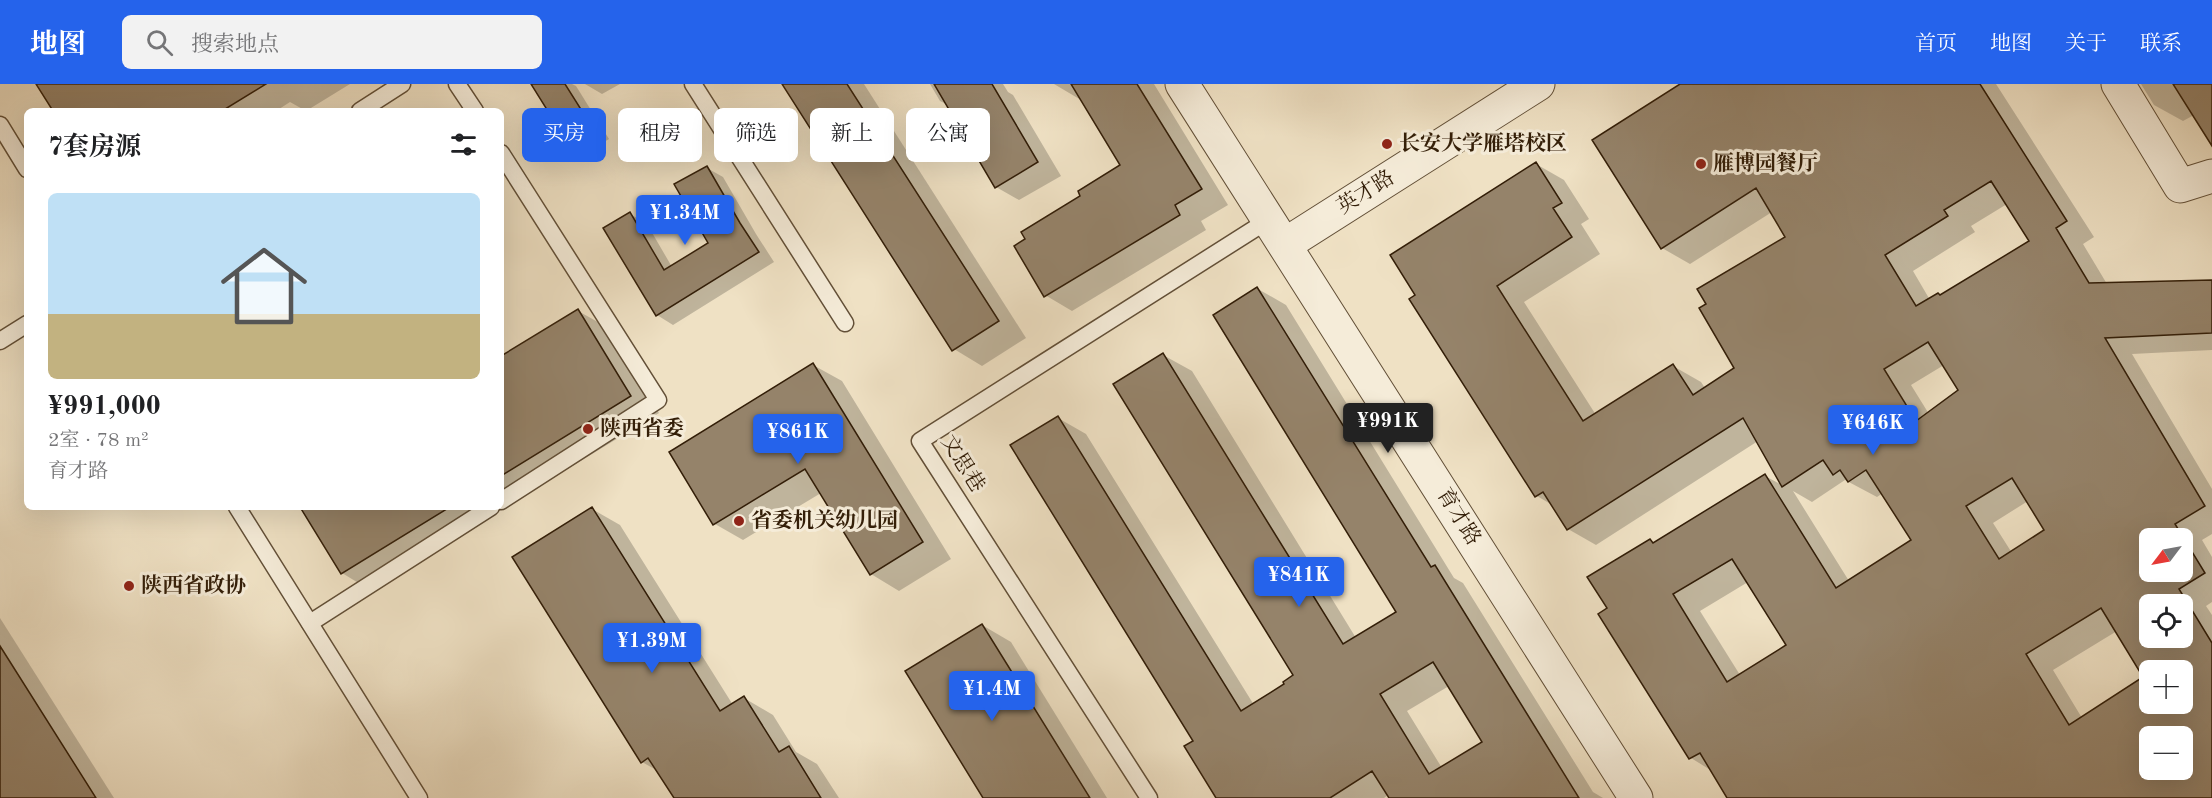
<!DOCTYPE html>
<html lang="zh">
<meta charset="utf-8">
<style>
:root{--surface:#fff;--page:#f2f2f2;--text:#202124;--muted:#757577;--accent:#2563eb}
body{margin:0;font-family:"Old Standard TT","Noto Serif SC",serif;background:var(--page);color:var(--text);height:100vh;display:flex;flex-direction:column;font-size:22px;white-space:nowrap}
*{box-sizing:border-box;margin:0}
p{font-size:20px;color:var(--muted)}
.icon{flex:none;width:33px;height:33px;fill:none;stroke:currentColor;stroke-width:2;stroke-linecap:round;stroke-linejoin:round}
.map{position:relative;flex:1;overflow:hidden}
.panel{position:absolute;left:24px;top:24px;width:480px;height:402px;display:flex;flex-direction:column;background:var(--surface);border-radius:9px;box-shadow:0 6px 24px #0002}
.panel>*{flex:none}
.guide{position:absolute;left:522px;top:24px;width:570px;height:54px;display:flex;gap:12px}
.needle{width:39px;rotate:238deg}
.controls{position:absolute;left:2139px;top:444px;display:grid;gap:12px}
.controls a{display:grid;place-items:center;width:54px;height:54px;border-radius:9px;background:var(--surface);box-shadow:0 6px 24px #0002;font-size:30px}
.price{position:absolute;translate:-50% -51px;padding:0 14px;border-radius:6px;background:var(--accent);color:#fff;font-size:20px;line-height:39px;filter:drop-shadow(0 2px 3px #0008)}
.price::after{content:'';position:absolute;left:50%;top:36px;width:18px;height:14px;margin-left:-9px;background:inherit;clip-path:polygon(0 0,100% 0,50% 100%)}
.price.selected{background:#222;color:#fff}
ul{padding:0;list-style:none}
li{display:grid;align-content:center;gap:12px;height:318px;padding:0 24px}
li span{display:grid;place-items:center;height:186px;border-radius:9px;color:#555}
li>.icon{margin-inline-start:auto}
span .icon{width:108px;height:108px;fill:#fffc;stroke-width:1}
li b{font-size:26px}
h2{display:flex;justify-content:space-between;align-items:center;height:72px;padding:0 24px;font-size:26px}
.tag{padding:0 21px;border-radius:9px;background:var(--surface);box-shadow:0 6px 24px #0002;font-size:21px;line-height:54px}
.tag.selected{background:var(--accent);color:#fff}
header{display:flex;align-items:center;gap:36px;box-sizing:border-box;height:84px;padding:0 30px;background:var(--accent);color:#fff}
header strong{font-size:28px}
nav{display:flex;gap:33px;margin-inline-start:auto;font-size:21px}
.search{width:420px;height:54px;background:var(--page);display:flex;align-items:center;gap:15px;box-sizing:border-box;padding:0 21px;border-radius:9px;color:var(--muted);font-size:22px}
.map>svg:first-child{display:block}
.shadow{fill:#0003;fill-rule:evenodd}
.building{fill:#95836a;stroke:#331e08;stroke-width:1.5;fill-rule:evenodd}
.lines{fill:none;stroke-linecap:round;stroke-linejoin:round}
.service-casing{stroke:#624f37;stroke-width:19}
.minor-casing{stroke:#624f37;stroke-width:35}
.tertiary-casing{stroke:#624f37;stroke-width:35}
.service{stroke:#f5ecd9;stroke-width:16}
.minor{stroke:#f5ecd9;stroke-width:33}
.tertiary{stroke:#f5ecd9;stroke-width:33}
.poi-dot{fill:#8f2418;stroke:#f5ecd9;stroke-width:2}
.labels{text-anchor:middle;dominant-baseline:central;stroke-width:6;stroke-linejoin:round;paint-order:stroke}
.poi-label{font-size:21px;font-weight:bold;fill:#331e08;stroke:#f5ecd9;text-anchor:start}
.street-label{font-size:21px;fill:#331e08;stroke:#f5ecd9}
</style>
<header>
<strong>地图</strong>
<div class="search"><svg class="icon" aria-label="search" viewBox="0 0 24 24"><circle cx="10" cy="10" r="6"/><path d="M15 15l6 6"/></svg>搜索地点</div>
<nav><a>首页</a><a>地图</a><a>关于</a><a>联系</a></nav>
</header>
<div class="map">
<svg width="2212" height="714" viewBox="0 0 2212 714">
<rect width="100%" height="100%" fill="#efe1c4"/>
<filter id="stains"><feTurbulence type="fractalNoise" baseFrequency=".00333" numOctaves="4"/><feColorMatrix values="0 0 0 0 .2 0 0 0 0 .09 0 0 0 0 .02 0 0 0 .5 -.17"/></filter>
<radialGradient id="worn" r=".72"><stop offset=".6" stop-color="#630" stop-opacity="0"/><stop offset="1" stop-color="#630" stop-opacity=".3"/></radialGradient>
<g class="shadow">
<path d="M38 0H350L306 27 290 18 276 27H54Z"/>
<path d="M548 0H572L576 2 609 55 586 69 570 60Z"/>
<path d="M585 0H620L602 10Z"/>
<path d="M783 0H864L1026 254 982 282 954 265Z"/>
<path d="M930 0H1003L1008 8 1013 11 1061 92 1019 116 996 103 948 21 940 17Z"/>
<path d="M1054 0H1154L1228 121 1201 137 1206 146 1072 227 1045 211 1082 112 1122 81 1081 16Z"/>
<path d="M1683 0H1996L2094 153 2083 160 2107 200 2212 197V266L2132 270 2212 405V450L2202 456 2212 473V518L2206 522 2212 531V714H1729L1712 687 1691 674 1650 457 1655 459 1765 392 1784 402 1758 357 1596 461 1568 445 1554 422 1537 412 1411 216 1536 80 1564 96 1589 135 1581 140 1600 170 1524 218 1596 331 1673 282 1701 298 1705 304 1736 284 1787 153 1772 128 1690 180 1662 164ZM2007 120 2031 158 1941 212 1930 216 1913 187 1975 148 1971 142ZM1944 281 1960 307 1929 330 1911 301ZM1845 396 1877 413 1883 409 1913 456 1849 497 1793 407 1812 418ZM2028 417 2046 447 2012 469 1993 439ZM2150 454H2182V488H2150ZM1748 498 1788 561 1740 591 1700 527ZM2150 520H2182V554H2150ZM2117 547 2145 594 2082 634 2053 586ZM2150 586H2182V620H2150ZM2150 652H2182V686H2150Z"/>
<path d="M2141 0H2212V59L2194 31 2183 37 2154 21Z"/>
<path d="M707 84 723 93 756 150 774 178 673 241 657 231 630 130 647 140 672 183 710 160Z"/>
<path d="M1258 205 1286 221 1454 494 1463 499 1593 708 1603 714H1390L1388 711 1384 714H1218L1058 334 1086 350 1254 621 1286 601 1295 592 1163 271 1192 287 1356 554 1398 528ZM1449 602 1484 658 1442 684 1407 627Z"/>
<path d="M578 227 607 243 659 329 370 506 342 489 301 423H501V274Z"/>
<path d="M813 281 842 297 951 475 899 507 871 490 821 409 743 456 715 440Z"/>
<path d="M592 425 620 441 733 621 744 614 773 631 796 668 817 680 839 714H675L658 687 642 678Z"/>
<path d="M0 534 114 714H0Z"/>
<path d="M982 541 1011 558 1107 714H985Z"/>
</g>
<g class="building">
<path d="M36 0H266L222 27H53Z"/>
<path d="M531 0H565L594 46 569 61Z"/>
<path d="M782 0H847L999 237 952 267Z"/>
<path d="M934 0H992L1038 78 995 104Z"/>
<path d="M1071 0H1137L1202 105 1175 121 1180 131 1044 213 1014 162 1025 155 1021 148 1080 112 1078 107 1120 81Z"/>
<path d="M1680 0H1980L2067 137 2056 144 2089 199 2212 196V249L2105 254 2205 422 2175 440 2205 489 2179 505 2212 559V714H1727L1700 669 1689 675 1598 530 1607 524 1587 493 1650 455 1653 459 1765 390 1836 504 1911 456 1866 386 1848 398 1840 386 1833 391 1823 376 1782 403 1743 334 1567 446 1543 408 1535 413 1409 215 1415 211 1390 171 1536 78 1562 119 1553 124 1572 153 1497 202 1583 337 1673 280 1693 311 1734 284 1699 224 1706 220 1697 205 1785 153 1756 104 1661 165 1592 56ZM1991 97 2029 157 1940 211 1938 209 1916 222 1885 171 1948 132 1944 126ZM1928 258 1958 306 1916 337 1884 285ZM2012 394 2044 446 1999 475 1966 422ZM2150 454H2182V488H2150ZM1732 475 1786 561 1727 598 1673 510ZM2150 520H2182V554H2150ZM2101 524 2143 593 2069 641 2026 570ZM2150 586H2182V620H2150ZM2150 652H2182V686H2150Z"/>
<path d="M2173 0H2212V62Z"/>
<path d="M707 82 740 139 759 168 656 232 603 144 630 128 664 186 708 159 674 100Z"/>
<path d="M1257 203 1431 483 1435 481 1579 714H1389L1372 687 1330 714H1216L1184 662 1193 657 1010 361 1058 332 1241 627 1284 600 1283 598 1293 591 1113 300 1163 269 1343 560 1396 528 1213 231ZM1433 578 1482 658 1429 690 1380 610Z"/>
<path d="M578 225 631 312 501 392V272Z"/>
<path d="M813 279 923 458 870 491 805 385 713 441 669 368Z"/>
<path d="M300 423H450L341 490Z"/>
<path d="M592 423 720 627 744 612 779 668 789 662 821 714H674L648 674 641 679 512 473Z"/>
<path d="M982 540 1090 714H983L905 587Z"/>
<path d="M0 562 96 714H0Z"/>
</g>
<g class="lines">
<defs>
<g id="service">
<path d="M457 0 475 27"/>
<path d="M693 0 845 239"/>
<path d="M360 27 402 0"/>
<path d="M0 41 27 85"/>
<path d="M501 69 658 316 501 417"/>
<path d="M0 257 27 240"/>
<path d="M237 423 419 714"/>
<path d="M310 539 491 423"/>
<path d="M1149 714 920 357 1270 135"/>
</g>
<g id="minor">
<path d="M2118 0 2180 102 2212 92"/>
<path d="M1286 160 1538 0"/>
</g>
<path id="tertiary" d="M1182 0 1636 714"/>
</defs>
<use href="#service" class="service-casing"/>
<use href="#minor" class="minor-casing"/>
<use href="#tertiary" class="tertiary-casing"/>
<use href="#service" class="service"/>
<use href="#minor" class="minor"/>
<use href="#tertiary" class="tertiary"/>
</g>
<g class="poi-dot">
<circle cx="1387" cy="60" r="6"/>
<circle cx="1701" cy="80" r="6"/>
<circle cx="588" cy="345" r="6"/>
<circle cx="739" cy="437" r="6"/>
<circle cx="129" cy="502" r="6"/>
</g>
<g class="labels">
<g class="poi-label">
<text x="1399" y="60">长安大学雁塔校区</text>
<text x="1713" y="80">雁博园餐厅</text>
<text x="600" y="345">陕西省委</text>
<text x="751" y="437">省委机关幼儿园</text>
<text x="141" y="502">陕西省政协</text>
</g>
<g class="street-label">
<text transform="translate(1366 109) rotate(-32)">英才路</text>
<text transform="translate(962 380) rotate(58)">文思巷</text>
<text transform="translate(1458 433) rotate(58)">育才路</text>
</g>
</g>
<rect width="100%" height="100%" filter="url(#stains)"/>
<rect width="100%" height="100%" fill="url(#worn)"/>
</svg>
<div class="controls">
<a><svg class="needle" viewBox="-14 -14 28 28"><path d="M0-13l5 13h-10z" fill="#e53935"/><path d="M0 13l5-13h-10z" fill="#757577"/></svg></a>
<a><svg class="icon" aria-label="locate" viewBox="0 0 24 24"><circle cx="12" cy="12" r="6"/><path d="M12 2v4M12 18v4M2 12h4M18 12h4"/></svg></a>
<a>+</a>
<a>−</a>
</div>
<b class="price" style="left:685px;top:162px">¥1.34M</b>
<b class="price selected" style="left:1388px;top:370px">¥991K</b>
<b class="price" style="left:1873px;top:372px">¥646K</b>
<b class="price" style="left:798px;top:381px">¥861K</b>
<b class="price" style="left:1299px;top:524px">¥841K</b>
<b class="price" style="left:652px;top:590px">¥1.39M</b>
<b class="price" style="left:992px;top:638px">¥1.4M</b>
<div class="guide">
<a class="tag selected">买房</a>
<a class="tag">租房</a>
<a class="tag">筛选</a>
<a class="tag">新上</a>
<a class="tag">公寓</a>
</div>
<section class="panel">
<h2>7套房源<svg class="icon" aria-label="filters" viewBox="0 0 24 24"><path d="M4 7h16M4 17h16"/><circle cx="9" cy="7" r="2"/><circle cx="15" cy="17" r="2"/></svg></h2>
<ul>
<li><span style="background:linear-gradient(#bfe0f5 65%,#c2b280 0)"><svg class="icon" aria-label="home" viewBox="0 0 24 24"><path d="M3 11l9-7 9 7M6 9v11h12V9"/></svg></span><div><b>¥991,000</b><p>2室 · 78 m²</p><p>育才路</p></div></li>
</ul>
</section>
</div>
